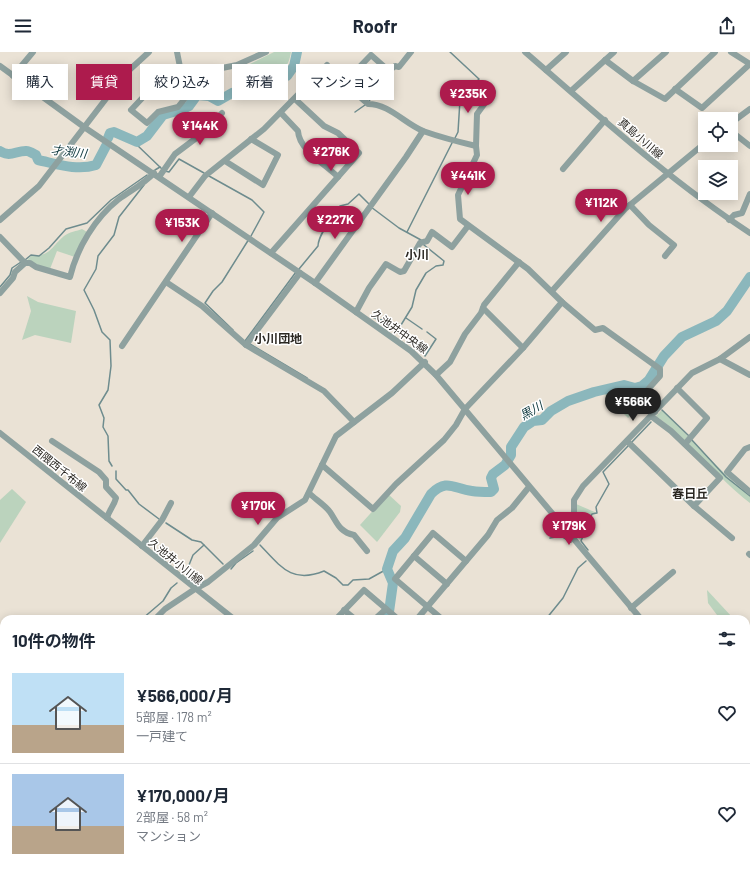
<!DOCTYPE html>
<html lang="ja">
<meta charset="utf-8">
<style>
:root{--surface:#fff;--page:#f6f6f7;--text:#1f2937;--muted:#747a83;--line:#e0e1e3;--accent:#ad1b4d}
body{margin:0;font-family:Barlow,"Noto Sans JP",sans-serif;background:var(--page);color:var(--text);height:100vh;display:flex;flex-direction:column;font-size:15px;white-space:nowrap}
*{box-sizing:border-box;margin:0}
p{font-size:13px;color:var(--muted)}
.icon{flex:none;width:22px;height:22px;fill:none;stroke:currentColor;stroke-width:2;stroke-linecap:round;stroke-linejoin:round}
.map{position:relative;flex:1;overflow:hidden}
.side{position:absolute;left:0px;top:563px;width:750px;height:256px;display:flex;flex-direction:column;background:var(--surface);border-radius:12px 12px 0 0;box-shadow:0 2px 10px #0003}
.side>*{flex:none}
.banner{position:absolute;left:12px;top:12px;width:400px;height:36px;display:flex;gap:8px}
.buttons{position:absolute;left:698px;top:60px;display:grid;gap:8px}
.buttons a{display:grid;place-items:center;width:40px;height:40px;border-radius:0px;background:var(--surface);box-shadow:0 2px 10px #0003;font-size:20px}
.price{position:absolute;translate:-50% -34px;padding:0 9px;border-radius:14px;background:var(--accent);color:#fff;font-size:13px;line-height:26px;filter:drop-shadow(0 1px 2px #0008)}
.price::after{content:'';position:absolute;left:50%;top:24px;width:12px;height:9px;margin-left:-6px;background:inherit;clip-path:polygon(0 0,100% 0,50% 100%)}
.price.current{background:#222;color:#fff}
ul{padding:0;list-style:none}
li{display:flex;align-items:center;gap:12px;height:100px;padding:0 12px}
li+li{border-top:1px solid var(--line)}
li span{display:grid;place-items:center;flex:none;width:112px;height:80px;border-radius:0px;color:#555}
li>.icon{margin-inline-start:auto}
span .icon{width:48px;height:48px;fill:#fffc;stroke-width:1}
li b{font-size:17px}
h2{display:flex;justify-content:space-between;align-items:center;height:48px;padding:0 12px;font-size:17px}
.pill{padding:0 14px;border-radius:0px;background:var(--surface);box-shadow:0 2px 10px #0003;font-size:14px;line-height:36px}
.pill.current{background:var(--accent);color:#fff}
header{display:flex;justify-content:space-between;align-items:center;height:52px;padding:0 12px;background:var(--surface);font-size:18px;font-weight:700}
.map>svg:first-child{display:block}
.green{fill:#bbd3bd}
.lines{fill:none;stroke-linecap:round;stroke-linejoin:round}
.stream{stroke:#6e8c8e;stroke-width:1.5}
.river{stroke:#8bb7bc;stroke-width:10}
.minor{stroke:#8ea19f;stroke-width:6}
.labels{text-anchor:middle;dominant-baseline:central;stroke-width:3;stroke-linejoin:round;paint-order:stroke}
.street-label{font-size:11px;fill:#2b2823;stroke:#fff}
.water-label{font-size:12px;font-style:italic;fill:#0c373c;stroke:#fff}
.neighbourhood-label{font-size:12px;font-weight:bold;fill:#2b2823;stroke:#fff}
</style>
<header><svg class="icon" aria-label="menu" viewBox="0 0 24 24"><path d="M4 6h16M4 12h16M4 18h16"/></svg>Roofr<svg class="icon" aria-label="share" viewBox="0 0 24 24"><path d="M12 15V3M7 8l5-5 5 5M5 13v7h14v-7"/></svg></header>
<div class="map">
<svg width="750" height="819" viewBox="0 0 750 819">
<rect width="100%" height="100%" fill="#eae2d5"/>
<g class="green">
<path d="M274 0H291C287 24 279 15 261 19 257 20 253 24 250 26L244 15Z"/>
<path d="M82 177 87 180 75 205 57 199 50 217 26 209 31 204C50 205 52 194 64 184 69 180 77 179 82 177Z"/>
<path d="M27 244 38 250 76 259 71 291 35 283 22 288 31 259Z"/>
<path d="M625 337 643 352 628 366 605 343 610 338Z"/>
<path d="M662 358C692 387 718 418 750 444V451C716 425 691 389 656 364Z"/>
<path d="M12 437 26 450 0 491V448Z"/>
<path d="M388 442 401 454 400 460 377 490 360 473Z"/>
<path d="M576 452 597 461 592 462 581 489 558 463 576 459Z"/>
<path d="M707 538 732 565 731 567H720L708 551Z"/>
<path d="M576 815H666L668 819H580Z"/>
</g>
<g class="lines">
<g class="stream">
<path d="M450 0 479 27 460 48 458 80 455 86"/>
<path d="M369 49 393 19"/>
<path d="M355 60 365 53"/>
<path d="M137 90V93L162 117"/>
<path d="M155 118 160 115"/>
<path d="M165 119 169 120 179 107 204 121"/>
<path d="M209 124 252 148 264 160 251 184"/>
<path d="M371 155 399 176 421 188"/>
<path d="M407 180 453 89"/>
<path d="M25 208 31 203 39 204 49 196 66 177 87 171 111 148 147 123"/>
<path d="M299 217 318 194C318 183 333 164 340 154L348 152 359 142 369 152"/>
<path d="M0 235 10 223 12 216 21 210"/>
<path d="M374 266 401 273 412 255 416 238 426 221 436 214 443 213 444 209 424 193"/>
<path d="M406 266 422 277"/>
<path d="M233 278 205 251 213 239 222 230 249 187"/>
<path d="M245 289 296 220"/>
<path d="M250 292 307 326"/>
<path d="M425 304 436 287 427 280"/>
<path d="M624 333 625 337 637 346 649 359"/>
<path d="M662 358 689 384"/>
<path d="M691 387 726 425 750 444"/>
<path d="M631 391 651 370"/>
<path d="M112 414 109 409 108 384 103 375 104 366 99 353 108 338 111 314 110 288 102 280 94 258 84 238 96 217 98 204 114 183 119 165 144 133"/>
<path d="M116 419V427L126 438H128L139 452 159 467"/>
<path d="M166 471 192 488 201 490 204 493"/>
<path d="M550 486 561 484 571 490"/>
<path d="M260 493C281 515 292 532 324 519L336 526 343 533H348L353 528 369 527 387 517"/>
<path d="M588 498 581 489 592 462 597 461 596 455 609 432 603 420 628 394"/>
<path d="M231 517 236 511 253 499"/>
<path d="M187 518 193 503 204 493 223 512"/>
<path d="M142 567 163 549 171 536 177 531"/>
<path d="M546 567 563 546 578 516 586 509"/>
<path d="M746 615 750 617"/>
<path d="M746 688 749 685"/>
<path d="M0 814 4 812"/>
<path d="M135 815 136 819"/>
</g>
<g class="river">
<path d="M108 86 110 81 114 80 137 90 147 84 163 63 183 57 189 54 197 43 209 44 218 49 232 41 250 35 263 25 287 24 294 14 297 0"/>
<path d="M0 99C10 106 17 98 27 99 29 99 34 102 36 103L38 108C57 112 77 119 96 113L106 94"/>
<path d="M388 567 393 531 387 517 393 499 405 486 431 442C447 426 454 437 472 439 478 440 485 440 491 440L494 437 491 426 493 422 505 413 511 403V395L524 375 533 369 542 368 551 359 568 349 594 340 624 333 635 336 642 334 649 328 664 304 682 285 716 269 727 259 750 225"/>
<path d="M336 819 338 815"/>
</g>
<g class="minor">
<path d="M177 0C180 15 183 30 186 45L178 55 158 60 147 71 131 58 147 41 163 31 182 24 237 13 266 0"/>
<path d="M525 0C598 63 669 128 750 181"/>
<path d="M731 0 750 12"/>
<path d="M605 8 633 29 665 47 715 0"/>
<path d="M0 14 84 75 315 231 411 299 436 323 641 567"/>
<path d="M546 18 566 0"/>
<path d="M13 24 33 0"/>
<path d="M633 29 666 0"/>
<path d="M344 31 371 3 389 19 395 14 399 15 411 0"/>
<path d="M675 37 702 56 750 12"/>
<path d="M571 39 614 0"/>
<path d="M281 61 298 79C299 98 325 112 338 125"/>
<path d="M731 71 750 57"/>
<path d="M731 79 750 94"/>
<path d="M476 94 477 62 493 40"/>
<path d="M225 109 263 133 278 103 251 87"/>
<path d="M563 117 605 68"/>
<path d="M159 125 175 102 199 84 222 61"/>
<path d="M189 145 205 124 264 77 327 13 344 31 368 52C389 52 404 71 423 79 440 85 459 90 476 94L477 103 458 143 460 167 528 217 562 250 595 278 603 276 660 317V324L643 343 655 360"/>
<path d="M630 153 649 173 674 193 665 204"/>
<path d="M0 168 39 134 125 22 149 0"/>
<path d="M729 168 734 163 742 161 750 142"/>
<path d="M0 185 25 211H30L36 215 70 225C77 196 95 166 119 147 130 139 144 132 154 121"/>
<path d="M271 201 359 101 338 81 324 74 295 47"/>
<path d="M166 230 202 254 246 293 324 339 354 370"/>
<path d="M315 231 406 105 423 79"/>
<path d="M552 239 625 157 705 91"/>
<path d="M0 241 13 226 15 220 25 211"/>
<path d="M483 256 523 296"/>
<path d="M356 260 369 236 386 212 400 220 404 219 420 191 427 189 432 180 452 195 468 174"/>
<path d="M246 293 300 221"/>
<path d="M122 294 212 161"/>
<path d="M720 307 750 323"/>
<path d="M436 323 450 310 465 282 481 261 484 253 519 210"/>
<path d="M677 336 707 366 685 392"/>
<path d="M651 364 671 379 720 426 694 454"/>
<path d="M0 381 234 567"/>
<path d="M52 389 99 420 106 428V435L116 446C114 454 109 458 107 466"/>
<path d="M627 389 694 454 732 486"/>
<path d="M750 395 745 397 727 420 750 440"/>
<path d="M322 413 373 457 396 432 444 388 456 373 465 357 523 296 562 250"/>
<path d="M309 441C315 447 325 453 330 460 337 470 339 480 354 483L367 499"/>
<path d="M570 481 574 461V448L583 434 692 321 720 307 750 285"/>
<path d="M142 494 162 468 171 451"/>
<path d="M749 502 750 503"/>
<path d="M414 504 447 532"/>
<path d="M631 556 673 520"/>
<path d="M344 558 355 567"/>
<path d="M155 567 165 557 195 537 208 530 254 493 277 466 305 448 336 384 392 341 425 310"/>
<path d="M336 567 364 538 398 567"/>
<path d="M375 567 386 557"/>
<path d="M417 567 488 483 497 468 512 456 529 435"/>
<path d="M442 567 395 527 433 481 466 509"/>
<path d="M0 614 4 617"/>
<path d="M746 630 750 626"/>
<path d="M746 677 750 681"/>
<path d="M746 693 750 690"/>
<path d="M746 768 750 764"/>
<path d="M0 797 4 794"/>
<path d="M746 809 750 813"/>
<path d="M162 815 163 819"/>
<path d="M244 815 248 819"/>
<path d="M272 815 276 819"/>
<path d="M300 815 304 819"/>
<path d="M467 815 469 819"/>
<path d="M668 815 671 819"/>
<path d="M191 819 194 815"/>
<path d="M217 819 221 815"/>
<path d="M252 819 256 815"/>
<path d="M284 819 288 815"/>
<path d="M686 819 691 815"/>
</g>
</g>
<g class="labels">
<g class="street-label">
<text transform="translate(641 86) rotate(41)">真島小川線</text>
<text transform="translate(400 279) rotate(36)">久池井中央線</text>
<text transform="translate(60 416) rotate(39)">西隈西千布線</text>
<text transform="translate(176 509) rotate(39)">久池井小川線</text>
</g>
<g class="water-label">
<text transform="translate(69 99) rotate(7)">才渕川</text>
<text transform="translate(531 358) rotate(-30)">黒川</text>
</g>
<g class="neighbourhood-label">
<text x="417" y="202">小川</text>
<text x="278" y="286">小川団地</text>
<text x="690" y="441">春日丘</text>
</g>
</g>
</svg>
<div class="buttons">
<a><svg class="icon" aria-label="locate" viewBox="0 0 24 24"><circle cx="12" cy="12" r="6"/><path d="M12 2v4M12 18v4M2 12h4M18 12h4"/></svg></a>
<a><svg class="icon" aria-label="layers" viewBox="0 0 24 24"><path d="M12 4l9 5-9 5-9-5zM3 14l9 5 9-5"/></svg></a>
</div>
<b class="price" style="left:468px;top:62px">¥235K</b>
<b class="price" style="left:200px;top:94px">¥144K</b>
<b class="price" style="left:331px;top:120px">¥276K</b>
<b class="price" style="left:468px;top:144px">¥441K</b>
<b class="price" style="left:601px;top:171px">¥112K</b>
<b class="price" style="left:335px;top:188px">¥227K</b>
<b class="price" style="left:182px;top:191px">¥153K</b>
<b class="price current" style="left:633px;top:370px">¥566K</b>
<b class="price" style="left:258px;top:474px">¥170K</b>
<b class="price" style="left:569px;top:494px">¥179K</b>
<div class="banner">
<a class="pill">購入</a>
<a class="pill current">賃貸</a>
<a class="pill">絞り込み</a>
<a class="pill">新着</a>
<a class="pill">マンション</a>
</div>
<section class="side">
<h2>10件の物件<svg class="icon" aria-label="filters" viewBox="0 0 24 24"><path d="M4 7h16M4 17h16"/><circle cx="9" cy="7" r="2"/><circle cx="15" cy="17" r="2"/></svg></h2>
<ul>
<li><span style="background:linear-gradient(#bfe0f5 65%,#b9a48a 0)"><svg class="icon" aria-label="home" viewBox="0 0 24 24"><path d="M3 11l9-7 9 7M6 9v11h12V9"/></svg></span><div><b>¥566,000/月</b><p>5部屋 · 178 m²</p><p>一戸建て</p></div><svg class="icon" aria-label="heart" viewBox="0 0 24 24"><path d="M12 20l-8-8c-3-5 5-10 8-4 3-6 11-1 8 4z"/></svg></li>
<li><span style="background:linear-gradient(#a9c7e8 65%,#b9a48a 0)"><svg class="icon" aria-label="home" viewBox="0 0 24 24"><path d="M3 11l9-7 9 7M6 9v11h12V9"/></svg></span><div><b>¥170,000/月</b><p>2部屋 · 58 m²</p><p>マンション</p></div><svg class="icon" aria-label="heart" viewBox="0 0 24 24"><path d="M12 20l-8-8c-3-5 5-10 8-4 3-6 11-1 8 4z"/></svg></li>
</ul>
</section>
</div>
